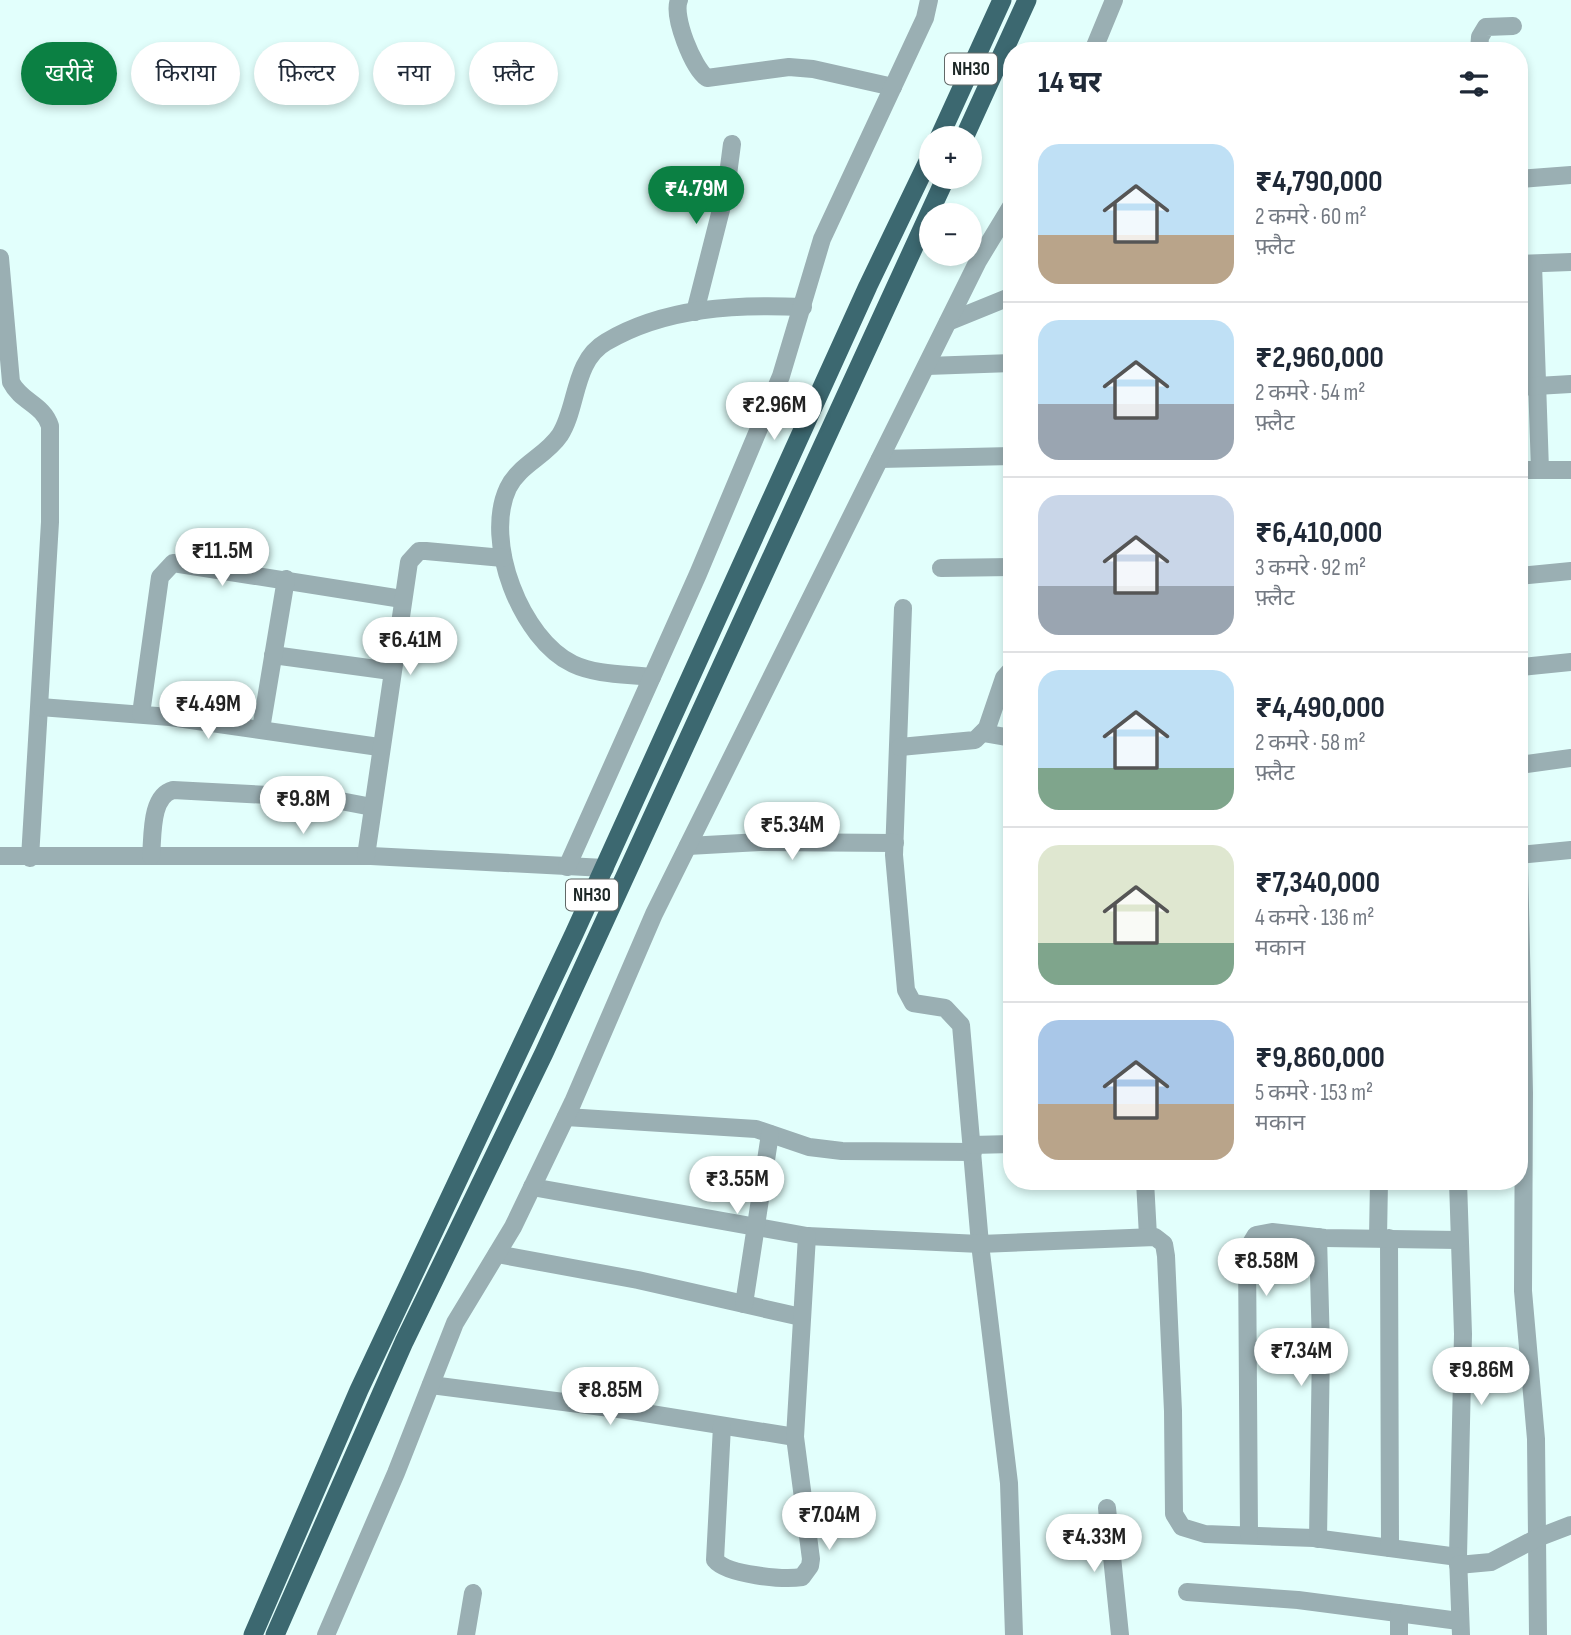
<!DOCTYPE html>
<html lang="hi">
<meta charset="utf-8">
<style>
:root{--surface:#fff;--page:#f6f6f7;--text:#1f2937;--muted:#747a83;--line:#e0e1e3;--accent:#0b8043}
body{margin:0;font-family:"Sofia Sans Condensed","Noto Sans Devanagari",sans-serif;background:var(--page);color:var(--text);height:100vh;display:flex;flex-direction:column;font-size:26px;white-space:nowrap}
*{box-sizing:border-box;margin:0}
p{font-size:23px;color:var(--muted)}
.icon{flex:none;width:38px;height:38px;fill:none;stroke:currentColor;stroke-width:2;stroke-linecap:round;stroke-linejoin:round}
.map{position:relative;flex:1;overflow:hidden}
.sheet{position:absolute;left:1003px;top:42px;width:525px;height:1148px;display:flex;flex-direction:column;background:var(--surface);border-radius:28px;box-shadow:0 4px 10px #0003}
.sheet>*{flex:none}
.banner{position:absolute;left:21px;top:42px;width:665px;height:63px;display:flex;gap:14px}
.buttons{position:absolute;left:919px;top:126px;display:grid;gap:14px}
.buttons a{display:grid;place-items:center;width:63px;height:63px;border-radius:50%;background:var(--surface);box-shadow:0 4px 10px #0003;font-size:35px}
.price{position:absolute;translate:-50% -60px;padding:0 16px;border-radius:24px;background:#fff;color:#222;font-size:23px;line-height:46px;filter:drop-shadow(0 2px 4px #0008)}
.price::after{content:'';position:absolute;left:50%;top:42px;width:21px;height:16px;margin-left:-10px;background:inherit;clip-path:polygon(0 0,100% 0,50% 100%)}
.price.active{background:var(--accent);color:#fff}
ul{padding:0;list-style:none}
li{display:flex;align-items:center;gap:21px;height:175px;padding:0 35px}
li+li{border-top:2px solid var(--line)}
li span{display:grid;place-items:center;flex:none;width:196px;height:140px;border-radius:21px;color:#555}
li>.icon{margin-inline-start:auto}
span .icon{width:84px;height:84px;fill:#fffc;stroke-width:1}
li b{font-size:30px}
h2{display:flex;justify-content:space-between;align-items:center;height:84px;padding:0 35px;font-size:30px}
.pill{padding:0 24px;border-radius:32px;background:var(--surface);box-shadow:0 4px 10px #0003;font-size:24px;line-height:63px}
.pill.active{background:var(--accent);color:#fff}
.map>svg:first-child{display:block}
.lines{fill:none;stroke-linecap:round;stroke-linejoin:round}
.minor{stroke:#9aafb3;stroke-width:18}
.trunk{stroke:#3c6870;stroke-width:19}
.labels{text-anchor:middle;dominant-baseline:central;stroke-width:6;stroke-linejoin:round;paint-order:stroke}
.shield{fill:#fff;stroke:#616867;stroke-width:2}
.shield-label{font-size:19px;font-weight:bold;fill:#1d2726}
</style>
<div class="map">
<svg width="1571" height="1635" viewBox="0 0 1571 1635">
<rect width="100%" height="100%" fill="#e2fffc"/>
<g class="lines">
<g class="minor">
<path d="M679 0C672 16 693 68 707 78L789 67 813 69 893 87"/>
<path d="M1093 51 1114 0"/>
<path d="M1479 51 1480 37 1486 27 1513 26"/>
<path d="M1519 179 1571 175"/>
<path d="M0 258 11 382C21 402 43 404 50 426V522L30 858"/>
<path d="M1519 264 1571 262"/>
<path d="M1533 264 1540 470"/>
<path d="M695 312 726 190 732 144"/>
<path d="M948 322 1012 296"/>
<path d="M927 366 1012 363"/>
<path d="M1519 387 1571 384"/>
<path d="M880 459 1012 456"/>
<path d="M1519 470H1571"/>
<path d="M941 568 1012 567"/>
<path d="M1519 576 1571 571"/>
<path d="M903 608 894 855 906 990 913 1003 945 1008 961 1025 980 1244 1009 1483 1014 1635"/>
<path d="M273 655 391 671"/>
<path d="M1521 667 1571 662"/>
<path d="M652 677C627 674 596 675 573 664 521 639 483 541 508 488 519 465 546 456 560 435 578 407 573 361 606 342 665 307 737 304 803 307"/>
<path d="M40 707 170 717 379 747"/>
<path d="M141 714 160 577 173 563 402 599"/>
<path d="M261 729 286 579"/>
<path d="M983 733 1012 738"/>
<path d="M900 747 975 740 987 728 1004 678 1012 669"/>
<path d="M1519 765 1571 758"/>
<path d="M688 846 760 842 895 843"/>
<path d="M1519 855 1571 850"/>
<path d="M0 856H371L605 868"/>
<path d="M151 856C153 837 150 796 173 790L325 798 372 807"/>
<path d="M366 856 409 562 419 551H426L503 558"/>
<path d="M1519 859 1524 1093 1523 1291 1536 1439 1538 1635"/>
<path d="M567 867 698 574 781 376 822 239 925 18 929 0"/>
<path d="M566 1117 756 1129 809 1147 842 1151 973 1152"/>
<path d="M972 1145 1012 1144"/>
<path d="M1145 1181 1148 1236"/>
<path d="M1458 1181 1463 1334 1458 1557 1461 1635"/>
<path d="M532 1187 807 1236 980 1244 1155 1237 1164 1244 1166 1256 1173 1411 1174 1514 1182 1527 1205 1534 1314 1538 1458 1557"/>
<path d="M1378 1238 1379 1181"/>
<path d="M1389 1238 1390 1548"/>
<path d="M497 1254 638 1280 801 1317"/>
<path d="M744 1304 770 1134"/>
<path d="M431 1385 626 1410 795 1437"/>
<path d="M722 1426 715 1560C727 1575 784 1580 802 1577L810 1566 811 1559 795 1437 807 1236"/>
<path d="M1107 1508 1120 1635"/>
<path d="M1249 1535 1247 1250 1256 1235 1272 1232 1325 1238 1458 1240"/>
<path d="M1318 1539 1321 1348 1318 1237"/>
<path d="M1458 1565 1491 1562 1537 1538 1571 1525"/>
<path d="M1187 1592 1298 1600 1459 1621"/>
<path d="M1399 1613V1635"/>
<path d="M326 1635 396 1473 455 1323 513 1227 573 1102 654 914 978 261 1012 205"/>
<path d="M466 1635 473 1593"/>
</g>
<g class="trunk">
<path d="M939 138 1002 0"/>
<path d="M964 138 1027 0"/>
<path d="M253 1635 359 1390 574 934 868 286 931 155"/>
<path d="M275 1635 404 1342 544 1053 946 177"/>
</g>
</g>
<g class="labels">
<g class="shield">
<rect x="945" y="53.5" width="52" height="31" rx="5"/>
<rect x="566" y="879.5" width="52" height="31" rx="5"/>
</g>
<g class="shield-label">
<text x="971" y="69">NH30</text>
<text x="592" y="895">NH30</text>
</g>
</g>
</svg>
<div class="buttons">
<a>+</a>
<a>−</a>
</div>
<b class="price active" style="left:696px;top:226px">₹4.79M</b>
<b class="price" style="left:774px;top:442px">₹2.96M</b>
<b class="price" style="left:222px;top:588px">₹11.5M</b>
<b class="price" style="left:410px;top:677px">₹6.41M</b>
<b class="price" style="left:208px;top:741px">₹4.49M</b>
<b class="price" style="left:303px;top:836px">₹9.8M</b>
<b class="price" style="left:792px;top:862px">₹5.34M</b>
<b class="price" style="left:737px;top:1216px">₹3.55M</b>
<b class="price" style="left:1266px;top:1298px">₹8.58M</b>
<b class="price" style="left:1301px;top:1388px">₹7.34M</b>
<b class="price" style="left:1481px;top:1407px">₹9.86M</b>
<b class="price" style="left:610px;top:1427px">₹8.85M</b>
<b class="price" style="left:829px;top:1552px">₹7.04M</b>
<b class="price" style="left:1094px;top:1574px">₹4.33M</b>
<div class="banner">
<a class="pill active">खरीदें</a>
<a class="pill">किराया</a>
<a class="pill">फ़िल्टर</a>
<a class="pill">नया</a>
<a class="pill">फ़्लैट</a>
</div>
<section class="sheet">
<h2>14 घर<svg class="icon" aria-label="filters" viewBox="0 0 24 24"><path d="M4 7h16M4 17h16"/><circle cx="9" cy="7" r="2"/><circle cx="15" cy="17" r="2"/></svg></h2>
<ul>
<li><span style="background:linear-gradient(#bfe0f5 65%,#b9a48a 0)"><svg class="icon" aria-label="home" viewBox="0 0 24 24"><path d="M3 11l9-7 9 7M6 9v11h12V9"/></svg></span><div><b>₹4,790,000</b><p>2 कमरे · 60 m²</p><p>फ़्लैट</p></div></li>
<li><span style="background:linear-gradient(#bfe0f5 60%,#9aa5b1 0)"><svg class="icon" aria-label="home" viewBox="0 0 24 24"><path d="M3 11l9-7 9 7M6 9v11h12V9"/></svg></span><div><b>₹2,960,000</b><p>2 कमरे · 54 m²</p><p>फ़्लैट</p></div></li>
<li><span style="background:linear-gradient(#c9d6e8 65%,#9aa5b1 0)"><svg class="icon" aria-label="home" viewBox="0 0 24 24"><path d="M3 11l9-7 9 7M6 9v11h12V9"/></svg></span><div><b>₹6,410,000</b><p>3 कमरे · 92 m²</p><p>फ़्लैट</p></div></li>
<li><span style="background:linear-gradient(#bfe0f5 70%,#7fa58c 0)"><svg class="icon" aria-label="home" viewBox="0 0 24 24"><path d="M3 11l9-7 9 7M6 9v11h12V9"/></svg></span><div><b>₹4,490,000</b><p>2 कमरे · 58 m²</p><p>फ़्लैट</p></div></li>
<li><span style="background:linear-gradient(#dfe7d0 70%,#7fa58c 0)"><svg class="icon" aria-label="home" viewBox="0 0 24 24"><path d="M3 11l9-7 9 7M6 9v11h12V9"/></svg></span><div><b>₹7,340,000</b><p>4 कमरे · 136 m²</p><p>मकान</p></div></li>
<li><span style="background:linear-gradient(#a9c7e8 60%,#b9a48a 0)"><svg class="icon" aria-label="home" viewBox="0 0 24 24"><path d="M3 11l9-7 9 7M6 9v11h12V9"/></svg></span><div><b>₹9,860,000</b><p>5 कमरे · 153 m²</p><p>मकान</p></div></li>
</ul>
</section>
</div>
